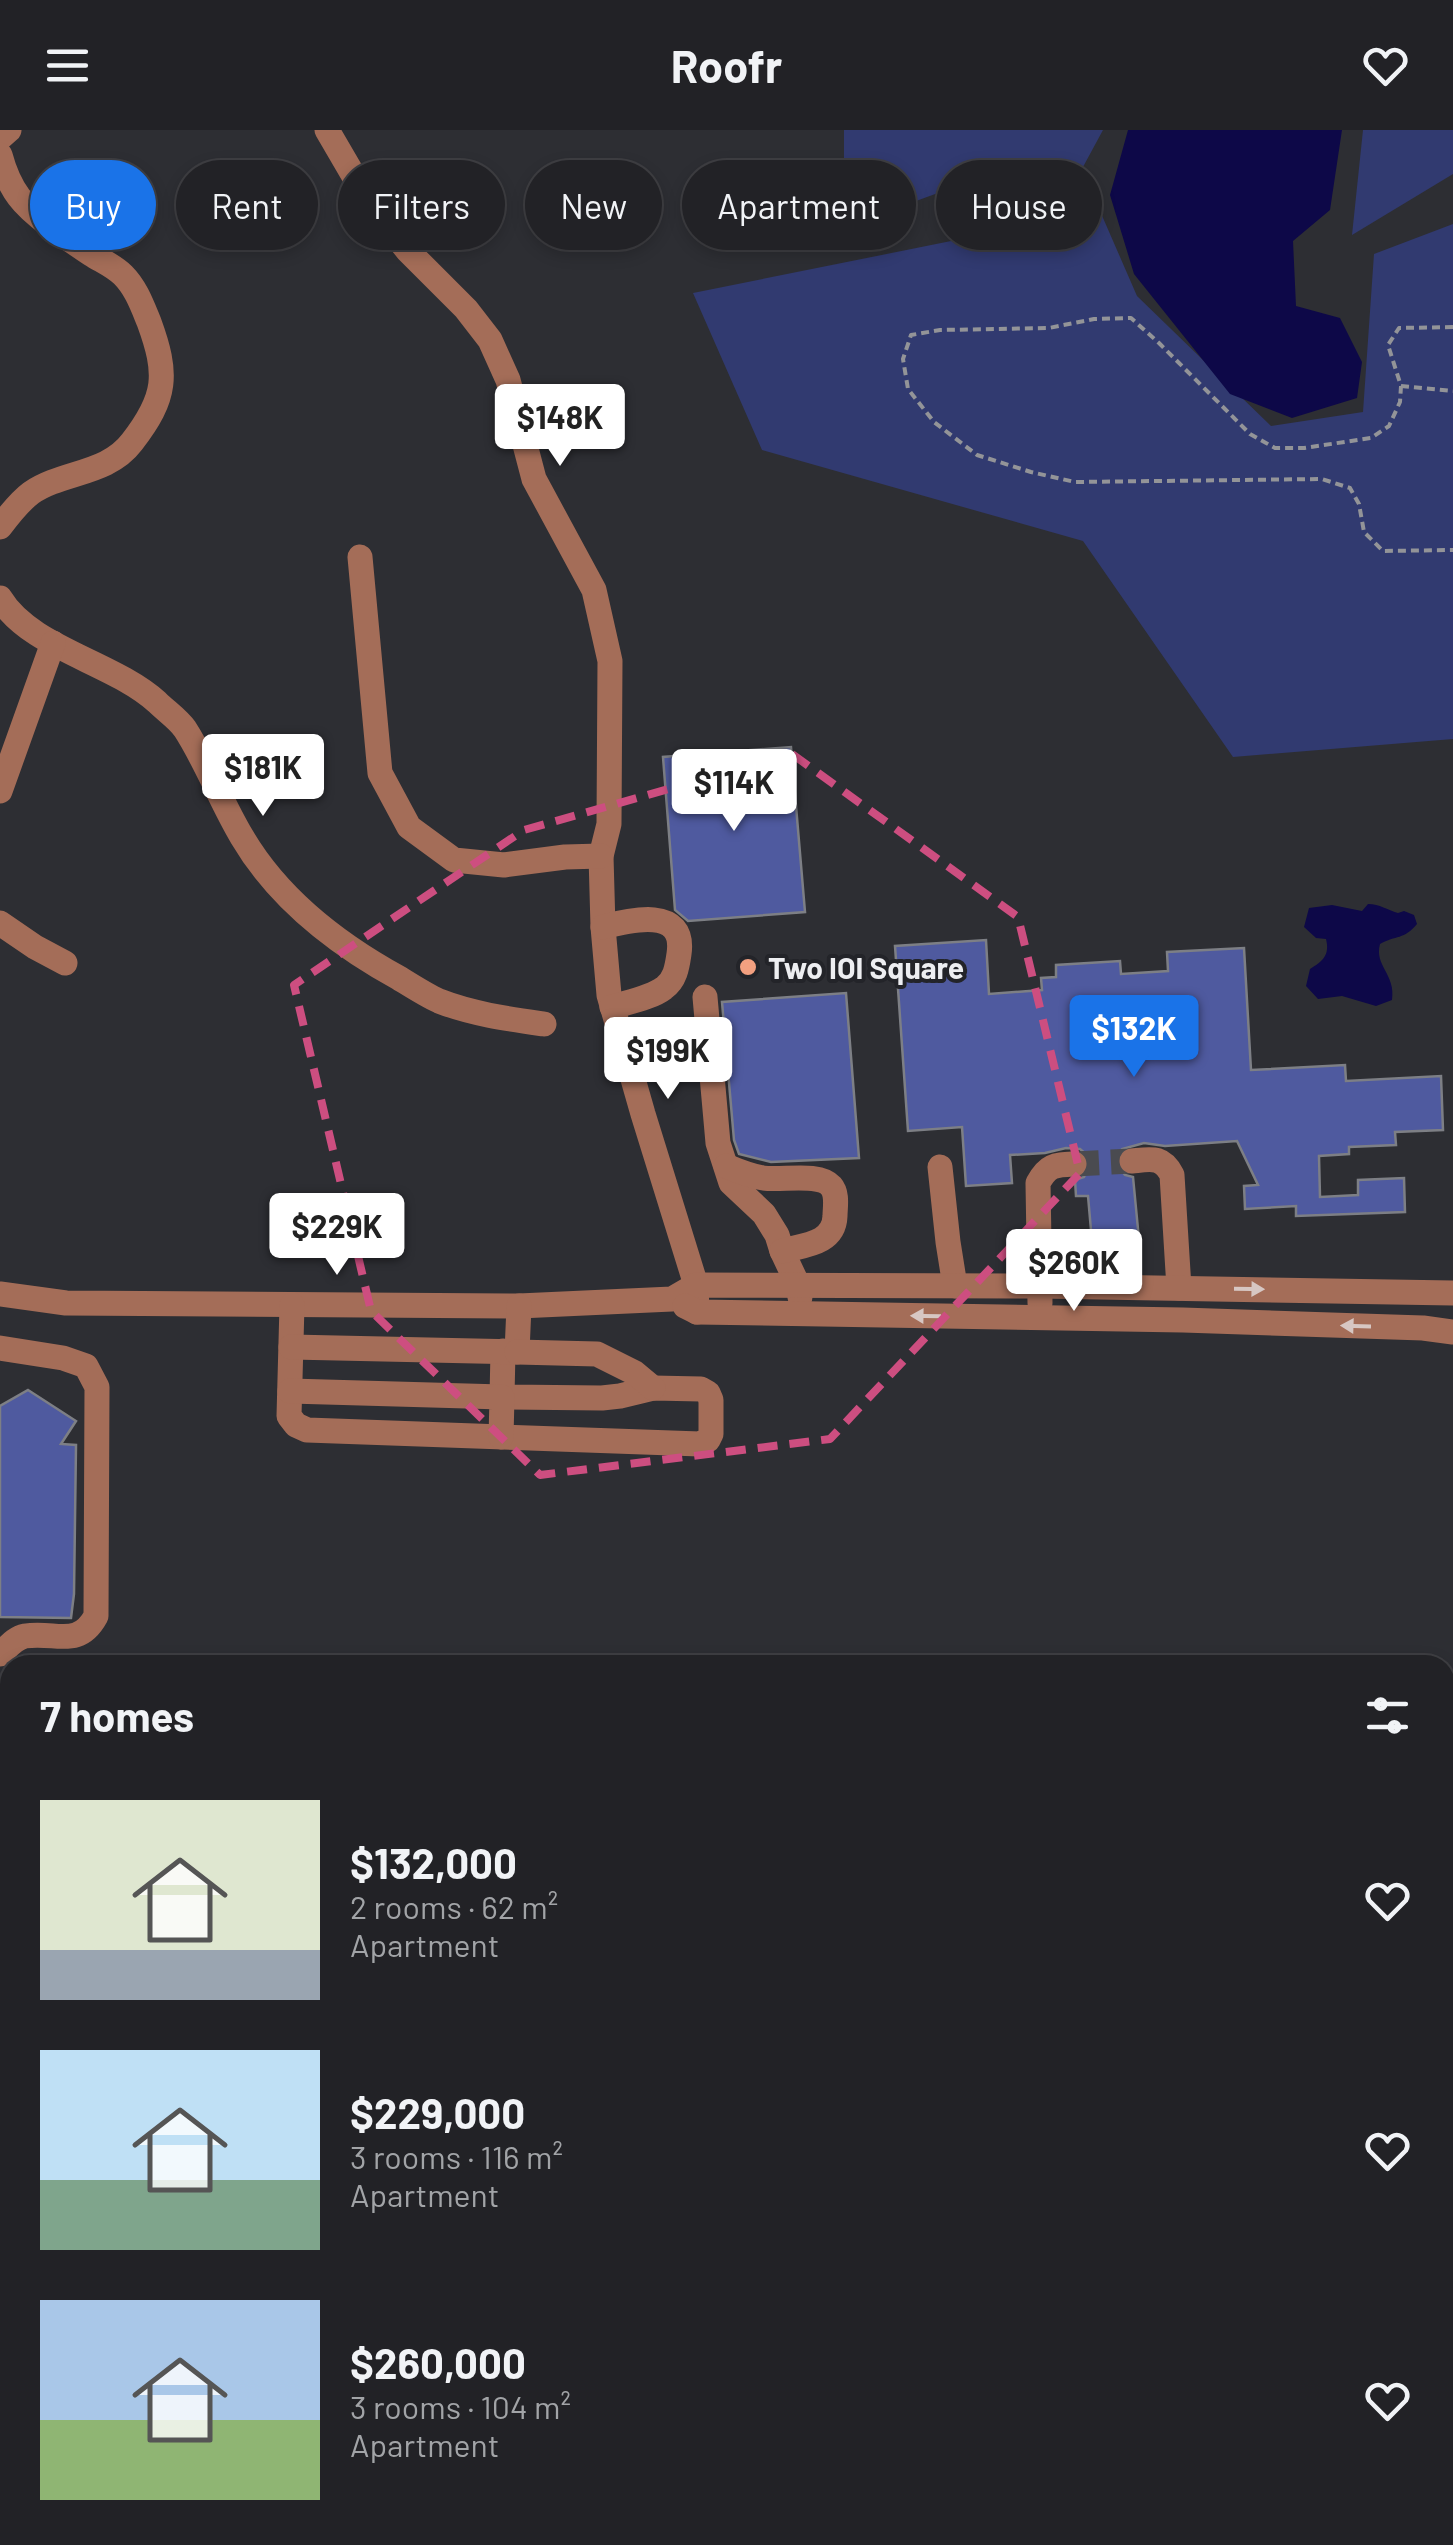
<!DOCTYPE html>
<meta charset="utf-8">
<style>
:root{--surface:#222226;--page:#2e2f32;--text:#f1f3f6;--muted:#a2a4a7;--line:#3f3f43;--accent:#1a73e8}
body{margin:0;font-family:Barlow,sans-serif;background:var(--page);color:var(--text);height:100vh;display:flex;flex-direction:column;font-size:38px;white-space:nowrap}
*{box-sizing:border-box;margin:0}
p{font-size:32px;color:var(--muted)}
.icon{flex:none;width:55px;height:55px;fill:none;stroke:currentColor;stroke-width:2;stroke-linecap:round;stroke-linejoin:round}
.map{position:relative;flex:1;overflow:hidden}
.sheet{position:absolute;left:0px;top:1525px;width:1455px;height:890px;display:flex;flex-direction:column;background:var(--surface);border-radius:30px 30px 0 0;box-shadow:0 5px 15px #0003,0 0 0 2px var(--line)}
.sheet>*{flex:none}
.top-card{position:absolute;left:30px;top:30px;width:1395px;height:90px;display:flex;gap:20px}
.price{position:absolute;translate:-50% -85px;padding:0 22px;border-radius:10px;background:#fff;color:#222;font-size:32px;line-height:65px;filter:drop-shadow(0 2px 5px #0008)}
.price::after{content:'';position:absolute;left:50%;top:60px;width:30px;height:22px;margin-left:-15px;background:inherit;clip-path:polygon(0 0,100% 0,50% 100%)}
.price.current{background:var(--accent);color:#fff}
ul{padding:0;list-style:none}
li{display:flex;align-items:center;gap:30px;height:250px;padding:0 40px}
li span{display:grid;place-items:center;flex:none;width:280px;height:200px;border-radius:0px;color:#555}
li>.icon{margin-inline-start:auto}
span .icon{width:120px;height:120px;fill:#fffc;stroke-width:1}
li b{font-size:42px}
h2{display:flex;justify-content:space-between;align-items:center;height:120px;padding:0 40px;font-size:42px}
.tag{padding:0 35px;border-radius:45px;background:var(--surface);box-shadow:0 5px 15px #0003,0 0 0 2px var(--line);font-size:35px;line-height:90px}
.tag.current{background:var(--accent);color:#fff}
header{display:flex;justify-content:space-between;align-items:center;height:130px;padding:0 40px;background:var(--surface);font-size:45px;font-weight:700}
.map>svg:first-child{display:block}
.green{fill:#313a70}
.water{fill:#0d0848}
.building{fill:#4f5a9f;stroke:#7d7f85;stroke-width:2.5}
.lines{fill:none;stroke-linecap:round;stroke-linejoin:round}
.minor-tunnel{stroke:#4a4b50;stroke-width:25;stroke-dasharray:25 12;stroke-linecap:butt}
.path{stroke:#939498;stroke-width:4;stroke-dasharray:8 5;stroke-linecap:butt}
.minor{stroke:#a46d58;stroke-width:25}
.oneway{fill:#d7c7c3}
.marked{fill:none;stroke:#cd4e80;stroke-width:8;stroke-dasharray:20 12;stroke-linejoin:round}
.poi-dot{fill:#f2a080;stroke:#232429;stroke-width:4}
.labels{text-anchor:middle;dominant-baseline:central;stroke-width:8;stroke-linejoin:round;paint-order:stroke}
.poi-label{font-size:30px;font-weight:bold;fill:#edeef1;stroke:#232429;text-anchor:start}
</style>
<header><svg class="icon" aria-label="menu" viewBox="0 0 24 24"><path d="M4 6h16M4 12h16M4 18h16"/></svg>Roofr<svg class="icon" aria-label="heart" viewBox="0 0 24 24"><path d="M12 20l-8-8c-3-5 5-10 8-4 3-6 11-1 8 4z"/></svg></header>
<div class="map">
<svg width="1453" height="2415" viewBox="0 0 1453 2415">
<rect width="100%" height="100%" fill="#2d2e33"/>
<g class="green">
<path d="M844 0H1103L1077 48 957 56 867 89 844 41Z"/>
<path d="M1363 0H1453V44L1352 105Z"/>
<path d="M1100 81 1137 166 1271 296 1363 282 1374 124 1453 94V609L1233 627 1083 411 762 320 693 163Z"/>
<path d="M0 1752 10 1760V2405H89V2415H0Z"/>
</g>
<g class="water">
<path d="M1128 0H1342L1330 80 1293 111 1296 176 1340 188 1362 232 1357 268 1292 288 1230 264 1134 144 1110 65Z"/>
<path d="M1368 774C1380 774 1387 780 1398 783L1404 781 1414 785 1417 794C1404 810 1396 805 1380 814 1374 836 1396 844 1392 870L1376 876 1342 866 1318 869 1306 856 1310 839C1323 831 1330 825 1326 809L1316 808 1304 797 1309 778 1332 775 1362 781Z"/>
</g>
<g class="building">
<path d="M791 617 805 782 688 791 675 780 663 627Z"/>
<path d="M986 810 989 864 1042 860 1041 848 1056 847V835L1120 831 1121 844 1168 841 1167 822 1244 818 1251 940 1345 935 1346 951 1441 946 1443 1000 1395 1002 1396 1015 1349 1017V1024L1319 1026 1320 1067 1358 1065V1050L1404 1048 1405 1082 1296 1086V1076L1245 1079 1244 1056 1258 1055 1237 1011 1165 1016 1144 1013 1122 1019 1117 1025 1116 1034 1125 1045 1133 1047 1140 1120 1093 1123 1088 1066H1076L1075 1050 1084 1047 1090 1034 1088 1026 1080 1019 1066 1018 1045 1023 1010 1025 1012 1053 966 1056 962 997 908 1001 895 816Z"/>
<path d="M846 863 859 1028 771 1032 739 1024 734 1010 722 872Z"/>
<path d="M28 1260 76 1291 61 1314 76 1315 74 1464 71 1488 0 1487V1276Z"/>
</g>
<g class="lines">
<path class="minor-tunnel" d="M1074 1034 1132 1031"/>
<g class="path">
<path d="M1453 197 1399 198 1388 215 1401 256 1400 272 1389 296 1371 308 1304 318H1275L1250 304 1159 213 1131 188 1094 189 1049 198 940 200 911 205 903 229 908 259 934 292 977 325 1031 342 1075 352 1322 349 1350 358 1359 374 1364 402 1383 421 1453 420"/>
<path d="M1401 256 1453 261"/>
</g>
<g class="minor">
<path d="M327 0 369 72 408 121 466 179 490 210 508 250 534 349 594 460 610 531 609 694 601 726 603 797 609 865 643 984 696 1155 697 1182"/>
<path d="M0 8 9 0"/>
<path d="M0 25C4 40 10 55 19 67 34 87 70 110 91 124 102 131 114 136 123 145 136 158 142 175 149 192 168 244 167 267 132 312 107 345 63 341 31 363 19 372 9 385 0 397"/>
<path d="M360 427 380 643 409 697 454 730 504 735 565 727 601 726"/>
<path d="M0 468C30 518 113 532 157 572 166 581 178 589 185 599 207 633 221 672 242 707 279 770 337 814 399 848 412 856 426 865 439 871 472 884 509 889 544 894"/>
<path d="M0 661 53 513"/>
<path d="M0 793 35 817 65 833"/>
<path d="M603 797C630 790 686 776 679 824 677 838 675 850 664 858 651 868 628 872 612 877"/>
<path d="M705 867 718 1013 731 1053 764 1084 777 1105 782 1121 798 1155 800 1167"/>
<path d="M1132 1031C1152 1029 1162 1026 1172 1045L1179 1158"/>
<path d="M726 1036C738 1041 750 1046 763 1048 781 1051 819 1042 831 1056 838 1064 835 1077 835 1086 834 1114 804 1115 782 1121"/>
<path d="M940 1037 948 1112 955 1156"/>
<path d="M0 1164 66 1173 519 1176 672 1169 696 1155 1041 1156 1453 1163"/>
<path d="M1040 1173 1038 1053C1048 1035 1054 1035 1074 1034"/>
<path d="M292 1175 289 1286 296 1295 307 1300 700 1314 708 1310 711 1304V1270L708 1263 701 1259 653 1258 620 1266 602 1268 502 1267 503 1221"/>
<path d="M685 1176 697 1182 1183 1190 1423 1198 1453 1202"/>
<path d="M291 1217 517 1222 519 1176"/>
<path d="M0 1218 63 1228 86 1236 97 1257 96 1486C78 1519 56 1501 25 1506 15 1508 8 1517 0 1524"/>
<path d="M517 1222 597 1224 635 1243 653 1258"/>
<path d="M290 1261 502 1267 501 1307"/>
<path d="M1445 1699 1453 1697"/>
<path d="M1445 2002C1453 2033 1453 2064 1445 2095"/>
<path d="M691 2405V2415"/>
<path d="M351 2415 352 2405"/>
<path d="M1125 2415 1137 2405"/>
</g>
</g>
<defs><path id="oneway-solid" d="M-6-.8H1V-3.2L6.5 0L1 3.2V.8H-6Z" transform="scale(2.5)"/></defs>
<g class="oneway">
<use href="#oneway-solid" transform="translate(1249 1159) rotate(1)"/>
<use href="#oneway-solid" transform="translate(926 1186) rotate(-179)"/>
<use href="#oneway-solid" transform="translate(1356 1196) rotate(-178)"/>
</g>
<path class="marked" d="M792 624 1018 787 1080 1043 830 1309 540 1345 371 1181 294 855 524 700Z"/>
<circle class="poi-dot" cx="748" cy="837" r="10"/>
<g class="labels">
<g class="poi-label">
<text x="768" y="837">Two IOI Square</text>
</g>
</g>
</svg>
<b class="price" style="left:560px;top:339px">$148K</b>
<b class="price" style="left:263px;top:689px">$181K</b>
<b class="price" style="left:734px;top:704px">$114K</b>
<b class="price current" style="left:1134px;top:950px">$132K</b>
<b class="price" style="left:668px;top:972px">$199K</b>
<b class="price" style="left:337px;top:1148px">$229K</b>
<b class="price" style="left:1074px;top:1184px">$260K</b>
<div class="top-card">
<a class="tag current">Buy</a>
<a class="tag">Rent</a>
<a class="tag">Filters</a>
<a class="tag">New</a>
<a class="tag">Apartment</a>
<a class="tag">House</a>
</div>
<section class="sheet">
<h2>7 homes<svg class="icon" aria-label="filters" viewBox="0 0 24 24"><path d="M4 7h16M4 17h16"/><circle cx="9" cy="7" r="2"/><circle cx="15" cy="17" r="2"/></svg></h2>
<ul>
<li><span style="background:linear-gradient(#dfe7d0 75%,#9aa5b1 0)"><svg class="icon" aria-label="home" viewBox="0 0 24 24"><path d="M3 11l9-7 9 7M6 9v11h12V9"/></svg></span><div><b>$132,000</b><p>2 rooms · 62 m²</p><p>Apartment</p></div><svg class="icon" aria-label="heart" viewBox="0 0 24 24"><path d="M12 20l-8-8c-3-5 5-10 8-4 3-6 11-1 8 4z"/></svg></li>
<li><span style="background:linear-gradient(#bfe0f5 65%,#7fa58c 0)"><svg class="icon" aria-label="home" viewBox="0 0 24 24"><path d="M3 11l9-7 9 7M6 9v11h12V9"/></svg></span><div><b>$229,000</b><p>3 rooms · 116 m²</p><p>Apartment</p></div><svg class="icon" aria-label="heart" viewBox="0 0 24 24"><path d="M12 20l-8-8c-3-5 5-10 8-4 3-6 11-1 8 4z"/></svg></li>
<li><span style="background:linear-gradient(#a9c7e8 60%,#8fb573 0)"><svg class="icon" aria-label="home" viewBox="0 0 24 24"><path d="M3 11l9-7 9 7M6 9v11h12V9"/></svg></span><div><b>$260,000</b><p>3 rooms · 104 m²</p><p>Apartment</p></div><svg class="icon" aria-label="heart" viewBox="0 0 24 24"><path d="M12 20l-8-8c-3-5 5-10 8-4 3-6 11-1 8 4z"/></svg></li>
</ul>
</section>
</div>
